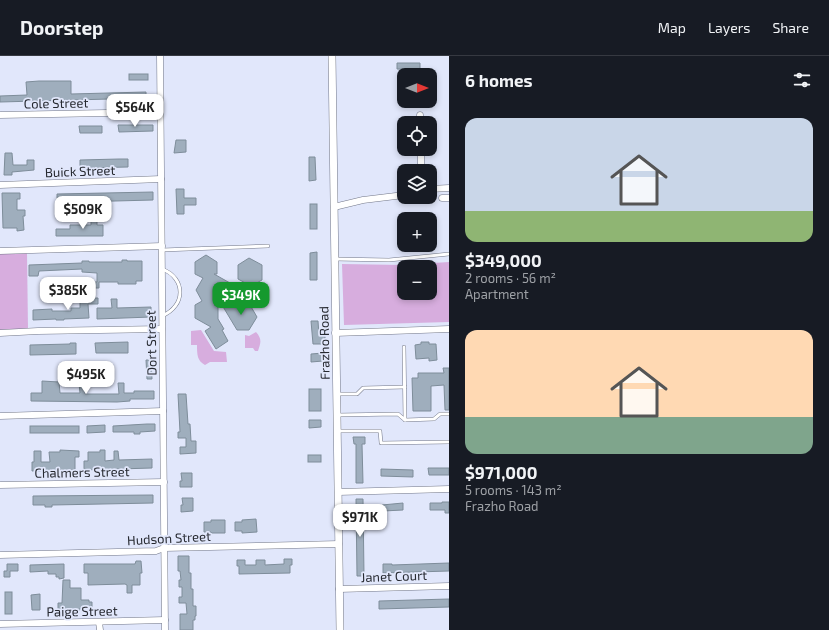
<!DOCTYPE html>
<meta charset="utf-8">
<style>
:root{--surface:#171b24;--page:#20242c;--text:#f1f3f6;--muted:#9ea1a6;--line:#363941;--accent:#15992e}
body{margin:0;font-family:"Exo 2",sans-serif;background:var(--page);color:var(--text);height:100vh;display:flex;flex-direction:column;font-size:15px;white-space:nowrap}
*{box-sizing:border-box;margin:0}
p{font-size:13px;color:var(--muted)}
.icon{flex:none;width:22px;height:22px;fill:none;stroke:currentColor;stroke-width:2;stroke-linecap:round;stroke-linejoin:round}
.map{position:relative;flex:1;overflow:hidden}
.drawer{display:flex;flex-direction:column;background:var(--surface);width:380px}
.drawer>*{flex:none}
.needle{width:26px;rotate:90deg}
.buttons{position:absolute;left:397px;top:12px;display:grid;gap:8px}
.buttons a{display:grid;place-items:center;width:40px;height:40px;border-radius:8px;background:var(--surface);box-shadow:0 2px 6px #0003;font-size:20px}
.price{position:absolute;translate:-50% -34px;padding:0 9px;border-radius:8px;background:#fff;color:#222;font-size:13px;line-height:26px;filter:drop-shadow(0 1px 2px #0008)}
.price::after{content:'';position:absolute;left:50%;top:24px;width:12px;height:9px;margin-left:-6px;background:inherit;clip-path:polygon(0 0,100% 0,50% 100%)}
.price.current{background:var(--accent);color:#fff}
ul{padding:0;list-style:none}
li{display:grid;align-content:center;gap:8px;height:212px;padding:0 16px}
li span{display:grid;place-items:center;height:124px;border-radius:12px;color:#555}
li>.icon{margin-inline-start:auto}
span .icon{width:72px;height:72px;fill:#fffc;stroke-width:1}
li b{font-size:17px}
h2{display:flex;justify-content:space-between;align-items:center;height:48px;padding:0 16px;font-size:17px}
header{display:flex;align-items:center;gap:24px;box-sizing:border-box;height:56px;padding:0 20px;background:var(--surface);border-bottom:1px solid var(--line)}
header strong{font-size:19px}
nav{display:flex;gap:22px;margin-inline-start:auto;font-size:14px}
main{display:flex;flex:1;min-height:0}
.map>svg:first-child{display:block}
.green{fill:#d7adde;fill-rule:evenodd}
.building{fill:#9faebd;stroke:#7e8d9a}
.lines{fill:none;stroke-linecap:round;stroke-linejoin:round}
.service-casing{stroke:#727788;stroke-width:4}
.minor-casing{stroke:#727788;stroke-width:7}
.tertiary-casing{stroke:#727788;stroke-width:8}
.service{stroke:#fff;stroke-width:3}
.minor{stroke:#fff;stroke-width:6}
.tertiary{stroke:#fff;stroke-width:7}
.labels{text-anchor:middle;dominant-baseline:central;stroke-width:3.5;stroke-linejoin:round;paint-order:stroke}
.street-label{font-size:13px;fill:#262930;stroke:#e1e7fb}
</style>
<header>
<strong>Doorstep</strong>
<nav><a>Map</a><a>Layers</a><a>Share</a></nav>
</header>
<main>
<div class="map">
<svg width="449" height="574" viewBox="0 0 449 574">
<rect width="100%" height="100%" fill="#e1e7fb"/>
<g class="green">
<path d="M27 197 28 273 0 274V198Z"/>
<path d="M449 206V266L344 269 342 208 402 209ZM404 211H430V237H404Z"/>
<path d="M201 274 214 295 226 296 227 306H210L205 309C197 305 197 298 197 289H191V275Z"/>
<path d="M256 276C262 283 261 286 258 295H255L253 292H245V279L249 280Z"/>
</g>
<g class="building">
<path d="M397 7H420V14L397 13Z"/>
<rect x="129" y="18" width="19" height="6"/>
<path d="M39 25H71V38L146 36V42L0 46V40L27 39 26 26Z"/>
<path d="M118 69H153V75L119 76Z"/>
<path d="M79 70H102V77H80Z"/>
<path d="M176 84H186V96L174 97Z"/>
<path d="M5 97H12L13 109H27V104H34V114L12 116V119H4Z"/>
<path d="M309 101H315L316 124 309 125Z"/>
<path d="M119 103H128V111L80 112V104Z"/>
<path d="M176 133H184V142H196V149H184V158H177Z"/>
<path d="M153 136V144L77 146V148H57V138Z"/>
<path d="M2 137H20V143H17V154H25V160H23L24 174 17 175V172H3Z"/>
<rect x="310" y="148" width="7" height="25"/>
<path d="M91 160H97V169H103V180H56V173H70V169H91Z"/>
<path d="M317 196V224H310V197Z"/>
<path d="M206 199 217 206V218H214L230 227V240L220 246 218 242V247L214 249H218V263L224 273 222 274 228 285 216 293 205 275 211 271 195 262V249L202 245 196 234 203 222 195 218V206Z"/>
<path d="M249 202 262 209V224L251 230 238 223V209Z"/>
<path d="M122 204H127V205H142V225H136V228H118V226H99V232H92V226H97V217L82 216V213L39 215 38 220H29V209L82 207V205H89V206H122Z"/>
<path d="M53 223H59V228L75 227V230H85L76 239 70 233 55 234V230H53Z"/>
<path d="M80 238H94V242H98V248H88L89 262 64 263V264H56V263L33 264V254L52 253V255H71V252H80Z"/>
<path d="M111 243H117V252L151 251V261L97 263V252H112Z"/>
<path d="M222 249H250L257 261 249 274H237Z"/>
<path d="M311 265H318L319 280H325V288H313Z"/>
<path d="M128 286V297H96L95 287Z"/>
<path d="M421 286H429V288H436L437 304 429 305V302L416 303 415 289 421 288Z"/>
<path d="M70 287H76V298L30 299V289L70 288Z"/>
<path d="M323 297V305L311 306V298Z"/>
<path d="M146 304H151L152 323H147Z"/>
<path d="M443 312H449V354H445L444 329 431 330V355H413L412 322H418V317H444Z"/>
<path d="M42 325 59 326 60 337H80L79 328 85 327V338H119L118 327H124V337H134V335H154V343H130V345L117 346 31 345V337H42Z"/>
<rect x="309" y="333" width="12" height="22"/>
<path d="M178 338H186L188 368H190L191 385H196V397L180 398V391H186V382H178V376H180Z"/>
<path d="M309 364H321V371L309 372Z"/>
<path d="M147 368H155V375L140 376V378H134V376H113V370Z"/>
<path d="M105 369V376L87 377V370Z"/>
<rect x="30" y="370" width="49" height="7"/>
<path d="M353 381H365V388H362L363 427H356V388H354Z"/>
<path d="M60 394 79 395V401H75V414L32 415V406H34V395H41V406H50L49 396H60Z"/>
<path d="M100 394H105V405L114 404V395H118L119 404 152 403V412L84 414V405H88V396H100Z"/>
<rect x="308" y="399" width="13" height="7"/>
<path d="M428 412H449V419H429Z"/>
<path d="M381 413 413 414V421L381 420Z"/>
<path d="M181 417H192V431H180V425H182Z"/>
<path d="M153 439V447L52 449V451H45V449H33V440Z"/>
<path d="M182 442H193V455L181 456V449H183Z"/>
<path d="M356 443H363L364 520H357Z"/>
<path d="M442 446H449V457H445V454H430V447H442Z"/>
<path d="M403 447V454L383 455 382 449Z"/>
<path d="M256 463 257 476 242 477V475H235V466H242V464Z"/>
<path d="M211 464H225V477H211V476H204V466H211Z"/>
<path d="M178 500H189V517H191V533H193V550H196V560H195V564H193V574H180V558H187L186 547H179V541H182V531H179V524H181L180 515H178Z"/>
<path d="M284 503H292V509H290V517L239 518V510H237V504H245V509H256V504H265V509L284 508Z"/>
<path d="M136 505H141L142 517H140V529H132V537H127V529L125 528 88 529V517H84V508H135Z"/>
<path d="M449 507V515L383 517V508H392V509Z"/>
<path d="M7 508H18V515H10V521H4V515H7Z"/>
<path d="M64 508V522L59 523V521H56V518H48V515L30 516V509Z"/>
<path d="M63 524H70V532H81V544H89V546H92V553H79V555H72V553H58V547H62Z"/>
<rect x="5" y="536" width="7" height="22"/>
<path d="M40 538V554H32L31 539Z"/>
<path d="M449 543V551L379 553V545Z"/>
</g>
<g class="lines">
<defs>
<g id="service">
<path d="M162 194 268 190"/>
<path d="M335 203 389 204 449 198"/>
<path d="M162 213C186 222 186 250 162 260"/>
<path d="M404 291 405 364"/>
<path d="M336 338H357L363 332 405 331"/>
<path d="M337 359 398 358 405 364 434 363 440 358H449"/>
<path d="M337 375H380L381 387 449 386"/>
</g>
<g id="minor">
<path d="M160 0 165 574"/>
<path d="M0 59 160 56"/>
<path d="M420 59V67"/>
<path d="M421 93V115"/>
<path d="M0 129 161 123"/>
<path d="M430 133 449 132"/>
<path d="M442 142H449"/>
<path d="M334 151 363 144 404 139"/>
<path d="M0 195 162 190"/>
<path d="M0 277 38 275 162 273"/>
<path d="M335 277 449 273"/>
<path d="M0 360 163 355"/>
<path d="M0 429 164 426"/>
<path d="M338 436 449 433"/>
<path d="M0 499 156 495 164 492 339 488"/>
<path d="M339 533 449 530"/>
<path d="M99 566 100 574"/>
<path d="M0 568 165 564"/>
</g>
<path id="tertiary" d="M332 0 340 574"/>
</defs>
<use href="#service" class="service-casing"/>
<use href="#minor" class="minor-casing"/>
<use href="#tertiary" class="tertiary-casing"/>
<use href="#service" class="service"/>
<use href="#minor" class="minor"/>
<use href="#tertiary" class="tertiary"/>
</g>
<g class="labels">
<g class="street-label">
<text transform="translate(56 47) rotate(-1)">Cole Street</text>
<text transform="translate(80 115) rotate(-2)">Buick Street</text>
<text transform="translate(151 287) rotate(-91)">Dort Street</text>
<text transform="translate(324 287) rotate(-91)">Frazho Road</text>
<text transform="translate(82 416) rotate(-1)">Chalmers Street</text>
<text transform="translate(169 482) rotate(-3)">Hudson Street</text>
<text transform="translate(394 520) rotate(-2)">Janet Court</text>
<text transform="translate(82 555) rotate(-1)">Paige Street</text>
</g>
</g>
</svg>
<div class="buttons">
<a><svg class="needle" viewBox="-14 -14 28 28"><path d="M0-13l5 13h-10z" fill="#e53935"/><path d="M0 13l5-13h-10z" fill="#9ea1a6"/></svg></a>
<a><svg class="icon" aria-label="locate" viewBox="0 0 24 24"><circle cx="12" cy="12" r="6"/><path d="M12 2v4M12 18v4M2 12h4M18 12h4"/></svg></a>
<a><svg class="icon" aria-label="layers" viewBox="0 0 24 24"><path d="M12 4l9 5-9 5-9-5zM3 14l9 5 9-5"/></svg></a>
<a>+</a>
<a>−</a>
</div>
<b class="price" style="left:135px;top:72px">$564K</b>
<b class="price" style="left:83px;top:174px">$509K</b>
<b class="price" style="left:68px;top:255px">$385K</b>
<b class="price current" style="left:241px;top:260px">$349K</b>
<b class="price" style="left:86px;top:339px">$495K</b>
<b class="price" style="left:360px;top:482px">$971K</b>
</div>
<section class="drawer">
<h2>6 homes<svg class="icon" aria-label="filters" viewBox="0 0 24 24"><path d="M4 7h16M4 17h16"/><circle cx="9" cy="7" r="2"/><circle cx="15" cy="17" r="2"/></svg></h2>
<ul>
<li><span style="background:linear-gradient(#c9d6e8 75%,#8fb573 0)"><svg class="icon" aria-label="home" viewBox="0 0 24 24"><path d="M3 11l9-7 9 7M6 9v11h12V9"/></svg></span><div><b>$349,000</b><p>2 rooms · 56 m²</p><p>Apartment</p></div></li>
<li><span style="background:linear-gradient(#ffd9b3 70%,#7fa58c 0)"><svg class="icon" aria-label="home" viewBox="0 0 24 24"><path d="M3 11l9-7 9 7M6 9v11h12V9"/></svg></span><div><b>$971,000</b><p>5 rooms · 143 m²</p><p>Frazho Road</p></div></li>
</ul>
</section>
</main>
